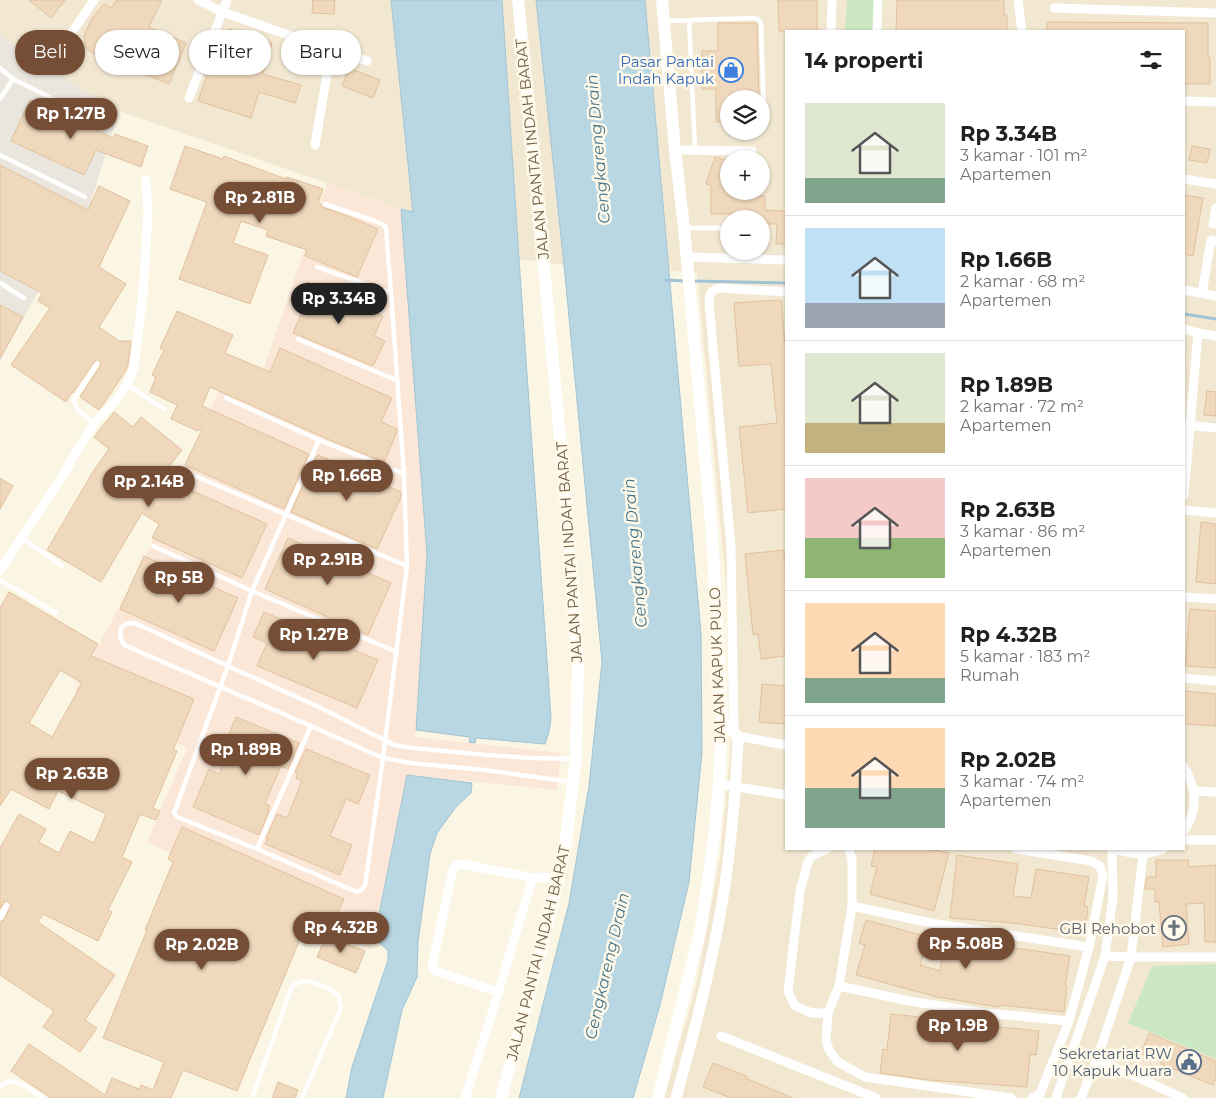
<!DOCTYPE html>
<html lang="id">
<meta charset="utf-8">
<style>
:root{--surface:#fff;--page:#f2f2f2;--text:#202124;--muted:#757577;--line:#e0e0e0;--accent:#764e36}
body{margin:0;font-family:Montserrat,sans-serif;background:var(--page);color:var(--text);height:100vh;display:flex;flex-direction:column;font-size:19px;white-space:nowrap}
*{box-sizing:border-box;margin:0}
p{font-size:16px;color:var(--muted)}
.icon{flex:none;width:28px;height:28px;fill:none;stroke:currentColor;stroke-width:2;stroke-linecap:round;stroke-linejoin:round}
.map{position:relative;flex:1;overflow:hidden}
.details{position:absolute;left:785px;top:30px;width:400px;height:820px;display:flex;flex-direction:column;background:var(--surface);border-radius:0px;box-shadow:0 1px 4px #0004}
.details>*{flex:none}
.top-card{position:absolute;left:15px;top:30px;width:475px;height:45px;display:flex;gap:10px}
.buttons{position:absolute;left:720px;top:90px;display:grid;gap:10px}
.buttons a{display:grid;place-items:center;width:50px;height:50px;border-radius:50%;background:var(--surface);box-shadow:0 1px 4px #0004;font-size:25px}
.price{position:absolute;translate:-50% -42px;padding:0 11px;border-radius:18px;background:var(--accent);color:#fff;font-size:16px;line-height:32px;filter:drop-shadow(0 1px 2px #0008)}
.price::after{content:'';position:absolute;left:50%;top:30px;width:15px;height:11px;margin-left:-8px;background:inherit;clip-path:polygon(0 0,100% 0,50% 100%)}
.price.current{background:#222;color:#fff}
ul{padding:0;list-style:none}
li{display:flex;align-items:center;gap:15px;height:125px;padding:0 20px}
li+li{border-top:1px solid var(--line)}
li span{display:grid;place-items:center;flex:none;width:140px;height:100px;border-radius:0px;color:#555}
li>.icon{margin-inline-start:auto}
span .icon{width:60px;height:60px;fill:#fffc;stroke-width:1}
li b{font-size:21px}
h2{display:flex;justify-content:space-between;align-items:center;height:60px;padding:0 20px;font-size:21px}
.chip{padding:0 18px;border-radius:22px;background:var(--surface);box-shadow:0 1px 4px #0004;font-size:18px;line-height:45px}
.chip.current{background:var(--accent);color:#fff}
.map>svg:first-child{display:block}
.residential{fill:#f2e8d2;fill-rule:evenodd}
.commercial{fill:#fbe7d7}
.industrial{fill:#eae6de}
.green{fill:#cce8c3}
.water{fill:#b9d7e3;stroke:#a0c4d5}
.lines{fill:none;stroke-linecap:round;stroke-linejoin:round}
.stream{stroke:#a0c4d5;stroke-width:3}
.building{fill:#efd8bc;stroke:#e1c19d;fill-rule:evenodd}
.service{stroke:#fff;stroke-width:4.5}
.minor{stroke:#fff;stroke-width:9}
.tertiary{stroke:#fff;stroke-width:11}
.secondary{stroke:#fff;stroke-width:12}
.labels{text-anchor:middle;dominant-baseline:central;stroke-width:5;stroke-linejoin:round;paint-order:stroke}
.shop-label{font-size:15px;fill:#366cbe;stroke:#fef9e9;text-anchor:end}
.street-label{font-size:15px;fill:#725e4a;stroke:#fef9e9}
.worship-label{font-size:15px;fill:#5b616d;stroke:#fef9e9;text-anchor:end}
.service-label{font-size:15px;fill:#4e5e75;stroke:#fef9e9;text-anchor:end}
.water-label{font-size:16px;font-style:italic;fill:#48768b;stroke:#fef9e9}
</style>
<div class="map">
<svg width="1216" height="1098" viewBox="0 0 1216 1098">
<rect width="100%" height="100%" fill="#fbf5e3"/>
<path class="residential" d="M0 0H1216V1098H664L696 986 720 857 730 754 731 638 697 273 669 270 564 265 519 259 413 213 119 111 88 211 31 304 0 361ZM786 31H1184V849H786ZM729 99H761V131H729ZM729 159H761V191H729ZM729 219H761V251H729Z"/>
<path class="commercial" d="M327 183 401 209 428 554 415 737 561 753 557 790 407 775 371 949 147 842 187 748 75 690 144 560 232 361 261 377Z"/>
<path class="industrial" d="M0 34 32 60 119 111 88 211 31 304 0 361Z"/>
<g class="green">
<path d="M847 0H883L882 31H845Z"/>
<path d="M1216 964V1059L1128 1023 1152 966Z"/>
</g>
<g class="water">
<path d="M391 0H502L519 259 551 718 549 732 545 744 476 738 475 743 469 742 470 737 416 730 427 554 401 209 413 212Z"/>
<path d="M536 0H645L701 634 702 752 689 882 660 1005 633 1098H519L569 903 589 786 602 662 564 265Z"/>
<path d="M407 775 472 783 471 793 456 807 437 833 430 854 418 942 417 977 402 1010 383 1098H346L352 1067 388 960V950L374 939Z"/>
</g>
<g class="lines">
<g class="stream">
<path d="M666 280 685 281"/>
<path d="M691 281 786 283"/>
<path d="M1184 314 1216 319"/>
</g>
</g>
<g class="building">
<path d="M29 0H65L51 18Z"/>
<path d="M116 0H162L149 27 186 43 169 84 129 68 104 61 86 48 84 36 91 20 104 4 112 8Z"/>
<path d="M313 0H335L334 14 312 13Z"/>
<path d="M778 0H817V31H779Z"/>
<path d="M897 0H1004V15H1007V31H896Z"/>
<path d="M1047 22 1208 23V58H1210V84H1184V31H1047Z"/>
<path d="M718 23H756L757 24 759 99H729V122H716V89H702V51H718Z"/>
<path d="M229 29 272 43 263 74 301 85 295 103 259 92 251 118 198 101 208 73 215 75Z"/>
<path d="M349 68 380 80 373 98 342 86Z"/>
<path d="M30 100 113 138 115 134 148 146 141 167 96 150 84 175 11 141Z"/>
<path d="M185 146 223 159 224 156 286 179 287 177 323 189 318 203 321 204 322 207 350 217 378 229 357 277 305 256 307 250 266 236 268 230 241 221 233 243 268 255 250 304 179 279 207 202 170 189Z"/>
<path d="M1192 146 1210 149 1207 163 1189 160Z"/>
<path d="M715 157 729 161V191H733L731 196H765V210L786 211V244H776L777 224H761V219H746V214H711V186L706 184Z"/>
<path d="M0 165 88 210 99 186 130 201 99 267 126 284 99 327 119 341H131L128 365 125 372 102 406 99 410 80 397 100 366 101 363 99 360H96L94 362 73 393 72 392 66 402 11 365 50 308 38 301 42 293 0 271Z"/>
<path d="M1184 195 1203 198 1193 256 1184 254Z"/>
<path d="M307 282 383 316 374 336 385 341 373 366 293 333 303 310 296 307Z"/>
<path d="M781 300 785 343 786 344V509L748 513 739 427 777 423 771 364 739 366 734 303Z"/>
<path d="M0 305 23 317 0 358Z"/>
<path d="M177 311 233 335 225 353 270 372 280 348 392 398 381 422 397 429V432L384 462 332 441 210 387 202 406 309 454 284 509 185 465 202 429 200 428 198 431 171 419 177 405 150 392 156 377 152 375 164 350 160 348Z"/>
<path d="M1207 391 1216 392V416L1204 415Z"/>
<path d="M114 412 133 427 141 417 182 450 156 483 172 495 177 484 267 524 242 578 152 538 159 524 142 513 101 582 47 550 90 477V476L109 449 94 437Z"/>
<path d="M318 455 401 492V497L377 549 291 512 316 457H317Z"/>
<path d="M0 478 13 486 0 509Z"/>
<path d="M1201 522 1216 524V584L1196 582Z"/>
<path d="M288 538 391 583 368 635 265 589Z"/>
<path d="M784 550 786 572V656L761 659 758 634 753 635 745 554Z"/>
<path d="M144 556 238 598 214 651 120 609Z"/>
<path d="M9 592 98 644 91 656 194 699 173 750 177 751 153 808 160 811 156 820 140 814 122 857 132 862 108 910 112 912 98 941 43 914 38 922 115 975 85 1020 97 1028 80 1052 43 1027 54 1011 0 975V922L4 920 11 905 9 902 5 901 0 909V848L19 814 46 829 39 842 59 853 70 831 94 843 106 814 58 791 49 809 11 789 0 806V608ZM60 670 82 683 52 737 29 723Z"/>
<path d="M1190 609 1216 611V668L1185 666Z"/>
<path d="M264 612 378 660 357 708 257 666 267 643 253 637Z"/>
<path d="M762 684 786 686V724L759 722Z"/>
<path d="M1184 691 1216 694V726L1184 724Z"/>
<path d="M236 717 299 743 288 769 281 766 265 803 270 806 268 810 269 811 259 835 193 807 209 769 219 774 229 749 224 746Z"/>
<path d="M306 749 370 775 358 804 346 799 330 836 352 845 340 875 265 844 268 838H266L277 814 287 818 302 781 296 778 298 773 295 772Z"/>
<path d="M182 827 344 899 329 931 307 922 237 1091 183 1070 171 1098H51L11 1071 29 1044 105 1095 112 1078 139 1089 141 1085 153 1090 164 1062 103 1038 147 930H145L173 862 168 859Z"/>
<path d="M875 849H929L949 853 934 911 870 894 877 867 871 866Z"/>
<path d="M957 855 1018 864 1013 896 1031 898 1036 869 1089 877 1084 906 1088 907 1085 933 1013 923 950 918Z"/>
<path d="M1156 860H1188L1189 867 1216 865V942H1205L1204 903 1186 904 1189 944 1163 947 1159 902H1155V889H1145L1147 877H1156Z"/>
<path d="M866 920 928 937 920 965 940 971 945 939 1023 949 1070 956 1065 986H1067L1064 1012 1000 1005 999 1007 937 997 856 975 865 945 859 943Z"/>
<path d="M326 936 365 951 356 973 317 957Z"/>
<path d="M891 1014 929 1018V1020L1039 1031 1036 1055 1030 1054 1027 1087 929 1080 880 1073 883 1049 887 1050Z"/>
<path d="M1149 1033 1216 1061V1078L1213 1085 1161 1064V1062L1141 1053Z"/>
<path d="M713 1063 746 1076 745 1078 793 1098H731L703 1087Z"/>
<path d="M278 1082 298 1090 295 1098H272Z"/>
</g>
<g class="lines">
<g class="service">
<path d="M689 20 695 150"/>
<path d="M664 21 753 18 758 19 761 23 764 115"/>
<path d="M0 68 13 79 98 121"/>
<path d="M0 99 13 79"/>
<path d="M0 155 85 197"/>
<path d="M325 204 375 221 382 224 386 228 391 293"/>
<path d="M686 228H729"/>
<path d="M317 267 391 293 404 474 407 566 383 758 365 886 361 890 357 892 257 849 177 817 174 813 228 666 252 591 319 440"/>
<path d="M0 283 24 298"/>
<path d="M298 339 398 381"/>
<path d="M128 385 164 409"/>
<path d="M226 398 319 440 404 474"/>
<path d="M94 423C85 416 74 410 74 399L97 364"/>
<path d="M188 473 407 566"/>
<path d="M22 538 62 566"/>
<path d="M153 546 252 591 397 652"/>
<path d="M0 580 56 613"/>
<path d="M572 782 484 770 411 763 383 758 311 726 124 645C120 639 117 628 126 624 129 623 132 623 135 623L228 666 321 708 394 745 413 748 486 755 531 758 574 759"/>
<path d="M257 849 311 726"/>
<path d="M0 918 7 905"/>
<path d="M0 1086C14 1074 31 1090 43 1098"/>
<path d="M253 1095 292 986C295 984 299 982 302 981 312 980 332 989 339 996L341 1008 302 1098"/>
</g>
<g class="minor">
<path d="M198 0 223 12 331 50 367 61"/>
<path d="M1018 0 1022 31"/>
<path d="M1054 8 1216 13"/>
<path d="M831 31 832 0"/>
<path d="M877 31 878 0"/>
<path d="M64 44 94 0"/>
<path d="M189 98 227 0"/>
<path d="M1184 101 1216 102"/>
<path d="M315 145 331 50"/>
<path d="M675 150 752 151"/>
<path d="M1184 179 1216 184"/>
<path d="M1213 224 1216 208"/>
<path d="M687 257 786 260"/>
<path d="M1184 290 1216 296"/>
<path d="M1202 293 1211 240 1216 241"/>
<path d="M1184 329 1198 333 1216 336"/>
<path d="M1184 425 1216 428"/>
<path d="M1184 495 1198 333"/>
<path d="M1184 510 1216 513"/>
<path d="M0 571 55 488 94 423 116 401 127 385 134 367 143 293 148 212 146 180"/>
<path d="M1184 597 1216 599"/>
<path d="M1184 678 1216 681"/>
<path d="M734 732 731 547 709 303C709 295 710 291 719 288L786 292"/>
<path d="M737 736 786 745"/>
<path d="M1184 767C1197 788 1198 810 1184 831"/>
<path d="M719 784 786 795"/>
<path d="M1194 791 1216 792"/>
<path d="M1184 840H1216"/>
<path d="M827 849 812 856 808 862 800 891 788 991 795 1006 812 1013H828"/>
<path d="M849 849 852 859V906L839 986 828 1013 826 1040 829 1050 838 1062 865 1077 1011 1098"/>
<path d="M1016 849 1091 861 1100 866 1103 876 1089 947 1069 1021 1040 1094 1032 1098"/>
<path d="M1116 849C1132 855 1147 855 1163 849"/>
<path d="M852 906 931 923 1089 947"/>
<path d="M1105 956 1131 957H1216"/>
<path d="M839 986 909 1001 986 1013 1069 1021"/>
<path d="M499 992 436 971 432 966 453 869 458 864H462L534 878"/>
<path d="M721 1036 876 1098"/>
<path d="M1097 1059 1183 1098"/>
<path d="M465 1098 489 1023 531 883 534 878 542 877 559 879"/>
<path d="M1056 1098 1105 956 1113 897 1112 849"/>
<path d="M1081 1098 1097 1059 1131 957 1143 854"/>
</g>
<path class="tertiary" d="M676 1098C693 1036 710 973 721 909 731 854 735 799 738 743L737 736 722 719"/>
<g class="secondary">
<path d="M501 1098 537 967 554 901 565 848 576 759 578 659 570 545 532 139 518 0"/>
<path d="M658 1098 701 927 714 838 719 784 722 719 712 534 684 228 675 150 662 0"/>
</g>
</g>
<defs>
<symbol id="shop-ring" viewBox="-11 -11 22 22"><circle r="9.5" fill="#fef9e9" stroke="#3f7fe0" stroke-width="1.5"/><path d="M-5-2.5h2.3a2.7 3.5 0 0 1 5.4 0H5L5.5 6h-11ZM-1.5-2.5h3a1.5 2.3 0 0 0-3 0Z" fill="#3f7fe0"/></symbol>
<symbol id="church-ring" viewBox="-11 -11 22 22"><circle r="9.5" fill="#fef9e9" stroke="#6b7280" stroke-width="1.5"/><path d="M-1.2-6h2.4v3.5h3.3v2.4h-3.3V6h-2.4V-.1h-3.3v-2.4h3.3Z" fill="#6b7280"/></symbol>
<symbol id="civic-ring" viewBox="-11 -11 22 22"><circle r="9.5" fill="#fef9e9" stroke="#5c6f8a" stroke-width="1.5"/><path d="M-.6-6.5H3V-4.5H.6V-3L4-1V1h2V6H-6V1h2V-1L-.6-3ZM-1.2 2.5V6h2.4V2.5Z" fill="#5c6f8a"/></symbol>
</defs>
<g fill-rule="evenodd">
<use href="#shop-ring" x="717" y="56" width="28" height="28"/>
<use href="#church-ring" x="1160" y="914" width="28" height="28"/>
<use href="#civic-ring" x="1175" y="1048" width="28" height="28"/>
</g>
<g class="labels">
<g class="shop-label">
<text x="714" y="61">Pasar Pantai<tspan x="714" dy="17">Indah Kapuk</tspan></text>
</g>
<g class="street-label">
<text transform="translate(532 149) rotate(-96)">JALAN PANTAI INDAH BARAT</text>
<text transform="translate(569 552) rotate(-94)">JALAN PANTAI INDAH BARAT</text>
<text transform="translate(717 665) rotate(-92)">JALAN KAPUK PULO</text>
<text transform="translate(538 953) rotate(-76)">JALAN PANTAI INDAH BARAT</text>
</g>
<g class="worship-label">
<text x="1156" y="928">GBI Rehobot</text>
</g>
<g class="service-label">
<text x="1172" y="1053">Sekretariat RW<tspan x="1172" dy="17">10 Kapuk Muara</tspan></text>
</g>
<g class="water-label">
<text transform="translate(598 149) rotate(-95)">Cengkareng Drain</text>
<text transform="translate(635 553) rotate(-95)">Cengkareng Drain</text>
<text transform="translate(607 966) rotate(-77)">Cengkareng Drain</text>
</g>
</g>
</svg>
<div class="buttons">
<a><svg class="icon" aria-label="layers" viewBox="0 0 24 24"><path d="M12 4l9 5-9 5-9-5zM3 14l9 5 9-5"/></svg></a>
<a>+</a>
<a>−</a>
</div>
<b class="price" style="left:71px;top:140px">Rp 1.27B</b>
<b class="price" style="left:260px;top:224px">Rp 2.81B</b>
<b class="price current" style="left:339px;top:325px">Rp 3.34B</b>
<b class="price" style="left:347px;top:502px">Rp 1.66B</b>
<b class="price" style="left:149px;top:508px">Rp 2.14B</b>
<b class="price" style="left:328px;top:586px">Rp 2.91B</b>
<b class="price" style="left:179px;top:604px">Rp 5B</b>
<b class="price" style="left:314px;top:661px">Rp 1.27B</b>
<b class="price" style="left:246px;top:776px">Rp 1.89B</b>
<b class="price" style="left:72px;top:800px">Rp 2.63B</b>
<b class="price" style="left:341px;top:954px">Rp 4.32B</b>
<b class="price" style="left:966px;top:970px">Rp 5.08B</b>
<b class="price" style="left:202px;top:971px">Rp 2.02B</b>
<b class="price" style="left:958px;top:1052px">Rp 1.9B</b>
<div class="top-card">
<a class="chip current">Beli</a>
<a class="chip">Sewa</a>
<a class="chip">Filter</a>
<a class="chip">Baru</a>
</div>
<section class="details">
<h2>14 properti<svg class="icon" aria-label="filters" viewBox="0 0 24 24"><path d="M4 7h16M4 17h16"/><circle cx="9" cy="7" r="2"/><circle cx="15" cy="17" r="2"/></svg></h2>
<ul>
<li><span style="background:linear-gradient(#dfe7d0 75%,#7fa58c 0)"><svg class="icon" aria-label="home" viewBox="0 0 24 24"><path d="M3 11l9-7 9 7M6 9v11h12V9"/></svg></span><div><b>Rp 3.34B</b><p>3 kamar · 101 m²</p><p>Apartemen</p></div></li>
<li><span style="background:linear-gradient(#bfe0f5 75%,#9aa5b1 0)"><svg class="icon" aria-label="home" viewBox="0 0 24 24"><path d="M3 11l9-7 9 7M6 9v11h12V9"/></svg></span><div><b>Rp 1.66B</b><p>2 kamar · 68 m²</p><p>Apartemen</p></div></li>
<li><span style="background:linear-gradient(#dfe7d0 70%,#c2b280 0)"><svg class="icon" aria-label="home" viewBox="0 0 24 24"><path d="M3 11l9-7 9 7M6 9v11h12V9"/></svg></span><div><b>Rp 1.89B</b><p>2 kamar · 72 m²</p><p>Apartemen</p></div></li>
<li><span style="background:linear-gradient(#f6c9c9 60%,#8fb573 0)"><svg class="icon" aria-label="home" viewBox="0 0 24 24"><path d="M3 11l9-7 9 7M6 9v11h12V9"/></svg></span><div><b>Rp 2.63B</b><p>3 kamar · 86 m²</p><p>Apartemen</p></div></li>
<li><span style="background:linear-gradient(#ffd9b3 75%,#7fa58c 0)"><svg class="icon" aria-label="home" viewBox="0 0 24 24"><path d="M3 11l9-7 9 7M6 9v11h12V9"/></svg></span><div><b>Rp 4.32B</b><p>5 kamar · 183 m²</p><p>Rumah</p></div></li>
<li><span style="background:linear-gradient(#ffd9b3 60%,#7fa58c 0)"><svg class="icon" aria-label="home" viewBox="0 0 24 24"><path d="M3 11l9-7 9 7M6 9v11h12V9"/></svg></span><div><b>Rp 2.02B</b><p>3 kamar · 74 m²</p><p>Apartemen</p></div></li>
</ul>
</section>
</div>
